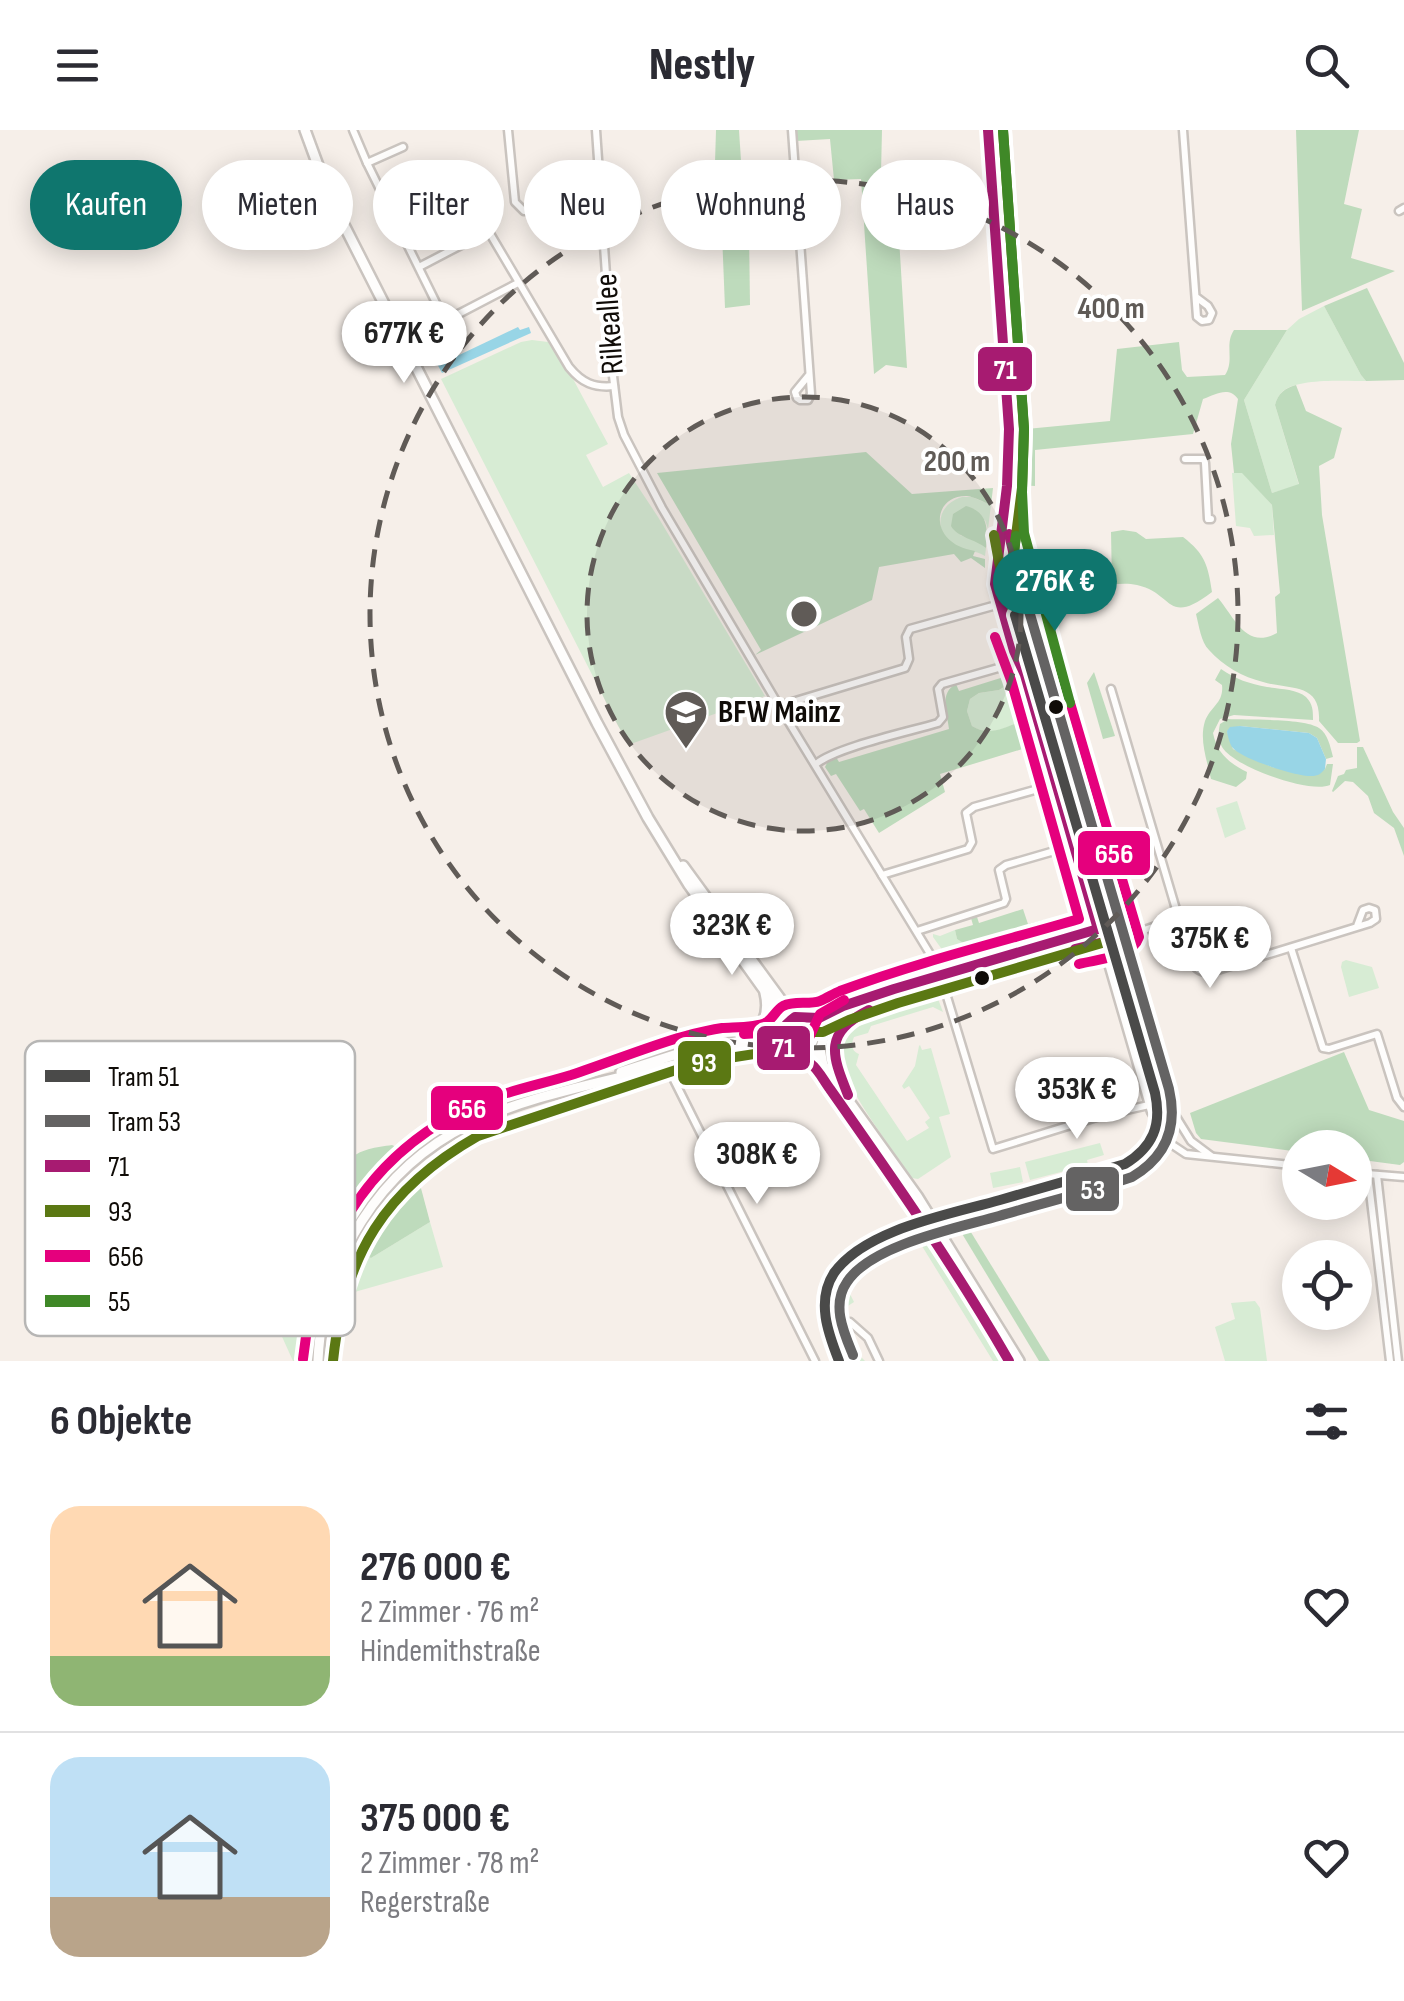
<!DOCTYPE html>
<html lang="de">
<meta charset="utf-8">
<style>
:root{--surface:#fff;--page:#f2f2f3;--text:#2b2b33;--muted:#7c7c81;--line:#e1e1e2;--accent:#0f766e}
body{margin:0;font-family:"Sofia Sans Condensed",sans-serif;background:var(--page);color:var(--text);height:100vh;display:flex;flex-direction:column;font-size:38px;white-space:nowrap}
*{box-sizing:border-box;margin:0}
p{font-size:32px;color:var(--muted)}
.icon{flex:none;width:55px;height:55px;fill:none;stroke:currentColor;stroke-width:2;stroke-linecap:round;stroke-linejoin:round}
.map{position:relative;height:1231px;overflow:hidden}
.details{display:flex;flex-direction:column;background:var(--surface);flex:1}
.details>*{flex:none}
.top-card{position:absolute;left:30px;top:30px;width:1345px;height:90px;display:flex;gap:20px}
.needle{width:65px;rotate:100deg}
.controls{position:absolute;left:1282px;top:1000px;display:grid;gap:20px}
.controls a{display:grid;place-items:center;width:90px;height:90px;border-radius:50%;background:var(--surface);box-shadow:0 5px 25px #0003;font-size:50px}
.price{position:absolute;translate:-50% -85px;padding:0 22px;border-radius:35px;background:#fff;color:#222;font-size:32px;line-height:65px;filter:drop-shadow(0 2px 5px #0008)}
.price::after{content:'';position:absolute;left:50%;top:60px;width:30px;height:22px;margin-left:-15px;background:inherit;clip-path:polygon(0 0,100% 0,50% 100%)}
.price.selected{background:var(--accent);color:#fff}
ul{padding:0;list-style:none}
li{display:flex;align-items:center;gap:30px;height:250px;padding:0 50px}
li+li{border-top:2px solid var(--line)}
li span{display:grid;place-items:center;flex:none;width:280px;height:200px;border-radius:30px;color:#555}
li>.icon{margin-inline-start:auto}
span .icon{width:120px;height:120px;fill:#fffc;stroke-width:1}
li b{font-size:42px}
h2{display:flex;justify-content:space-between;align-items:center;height:120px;padding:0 50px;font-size:42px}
.pill{padding:0 35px;border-radius:45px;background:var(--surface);box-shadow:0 5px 25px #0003;font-size:35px;line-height:90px}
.pill.selected{background:var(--accent);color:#fff}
header{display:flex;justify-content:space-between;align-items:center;height:130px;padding:0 50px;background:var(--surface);font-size:45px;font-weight:800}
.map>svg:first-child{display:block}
.green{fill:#d7ecd4}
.forest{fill:#bedbbc;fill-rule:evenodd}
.water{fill:#98d5e6}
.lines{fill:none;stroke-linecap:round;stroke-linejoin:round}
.street-casing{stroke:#cac4bf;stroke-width:11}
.secondary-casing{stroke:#cac4bf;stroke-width:14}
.street{stroke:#fefdfc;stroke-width:6}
.secondary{stroke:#fefdfc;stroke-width:9}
.bus-1-casing{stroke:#fff;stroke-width:18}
.bus-2-casing{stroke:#fff;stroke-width:18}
.bus-3-casing{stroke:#fff;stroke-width:18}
.bus-4-casing{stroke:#fff;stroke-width:18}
.bus-1{stroke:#a71b71;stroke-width:10}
.bus-2{stroke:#5b7813;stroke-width:10}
.bus-3{stroke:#e5007d;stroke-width:10}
.bus-4{stroke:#3f8827;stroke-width:10}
.tram-1-casing{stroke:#fff;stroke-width:18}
.tram-2-casing{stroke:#fff;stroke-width:18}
.tram-1{stroke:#4a4a49;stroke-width:10}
.tram-2{stroke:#646363;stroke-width:10}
.ring{fill:none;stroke:#605b57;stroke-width:5;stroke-dasharray:18 12}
.bus-dot{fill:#100c08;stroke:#fff;stroke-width:4}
.labels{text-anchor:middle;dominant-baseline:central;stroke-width:8;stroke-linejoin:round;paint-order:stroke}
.street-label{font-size:32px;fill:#100c08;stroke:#fff}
.poi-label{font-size:32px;font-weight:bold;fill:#100c08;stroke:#fff;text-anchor:start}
.key{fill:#fff;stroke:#b7b6b5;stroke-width:2.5}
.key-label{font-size:28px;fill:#100c08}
.centre{fill:#605b57;stroke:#fff;stroke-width:5}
.ring-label{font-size:30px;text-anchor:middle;font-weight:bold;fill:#605b57;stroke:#fff;stroke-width:8;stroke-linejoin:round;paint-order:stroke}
.line-badge{stroke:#fff;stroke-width:4}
.badge-label{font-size:28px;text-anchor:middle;font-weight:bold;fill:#fff}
</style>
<header><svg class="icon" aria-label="menu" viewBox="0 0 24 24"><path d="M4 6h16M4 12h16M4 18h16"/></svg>Nestly<svg class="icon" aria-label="search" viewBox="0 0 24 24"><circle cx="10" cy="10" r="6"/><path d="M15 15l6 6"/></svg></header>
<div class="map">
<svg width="1404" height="1231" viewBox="0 0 1404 1231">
<rect width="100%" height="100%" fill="#f6efe9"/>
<g class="green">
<path d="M1324 176 1361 245 1366 251C1346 251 1298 248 1283 261 1278 266 1277 269 1275 275L1299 355 1272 363 1244 270 1287 200 1299 189Z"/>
<path d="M532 210 548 212 572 247 608 314 586 325 603 357 629 343 658 387 765 566 628 615 441 249 521 212Z"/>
<path d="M1242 342 1272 375 1274 405 1254 406 1250 398 1236 396 1232 343Z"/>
<path d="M962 367H972L991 375 988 399 985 390 960 405 978 412 986 418 985 426C975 420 964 421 954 415 932 400 938 374 962 367Z"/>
<path d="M1025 510 1062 637 1055 639 1016 513Z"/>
<path d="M1015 549 1023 580 1022 591C1004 598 990 608 972 596L967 581 970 569 979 563 999 560Z"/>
<path d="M1237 671 1246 699 1225 708 1216 678Z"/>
<path d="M955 800 957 809 981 824 999 820 1024 809 1053 805 957 834 951 832 933 807V804L940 806Z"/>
<path d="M1086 807 1087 812 965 849 964 842Z"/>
<path d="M1118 819H1124L1125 822 1120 821 1143 900 1149 902 1140 905 1141 908H1131L1108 830 1111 829 1109 824 1120 826Z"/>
<path d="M1346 830 1372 837 1379 858 1349 867 1341 837 1342 832Z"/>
<path d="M938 869 943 882 933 877 871 896 868 903 854 907C851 914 851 921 859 924L856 935 907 1011 929 998 925 992 930 988 909 956 904 959 902 956 915 936 919 916 920 915 922 920 931 918 950 984 939 987 951 1027 918 1049 912 1048C893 1019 838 952 840 918 840 907 847 899 856 893Z"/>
<path d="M1155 1007 1158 1008 1149 1022 1134 1035 1046 1063 977 1092 974 1082 1133 1034Z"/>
<path d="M1100 1013 1104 1025 1087 1030 1088 1035 1030 1050 1025 1032Z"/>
<path d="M1020 1037 1023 1052 993 1058 990 1043Z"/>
<path d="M430 1092 443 1137 344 1165 361 1123 371 1128Z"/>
<path d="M917 1103 920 1104 931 1120 1001 1231H993L917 1108 843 1150 854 1172 834 1185 847 1213 865 1231H841C818 1182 821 1146 875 1123 883 1120 891 1120 898 1117 905 1114 911 1108 917 1103Z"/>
<path d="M323 1109 341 1115C325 1153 314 1190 310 1231H293L279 1200Z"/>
<path d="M1255 1171 1260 1178 1267 1231H1225L1215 1197 1235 1189 1231 1173Z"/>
</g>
<g class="forest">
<path d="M716 0H739L741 31 715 32Z"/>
<path d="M795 0H882L881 43H895L907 238 886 235 874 244 861 49 834 50 830 9 796 11Z"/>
<path d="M1296 0H1359L1344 74 1362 79 1351 128 1395 141 1302 181Z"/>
<path d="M749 102 750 175 725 178 722 103Z"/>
<path d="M1367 158 1404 233V250L1366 251 1361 245 1324 176Z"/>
<path d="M1234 200H1287L1244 270 1272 363 1299 354 1275 275C1278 263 1285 258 1296 255L1306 281 1342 298 1334 328 1319 336 1322 385 1360 611 1357 613H1338L1319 591C1321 552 1290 560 1263 552 1243 547 1223 536 1209 520 1201 512 1199 496 1196 484L1218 468C1235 488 1246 520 1277 503L1275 467 1280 463 1272 375 1242 343H1234L1231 314 1238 269C1229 256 1216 264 1203 269L1193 304 1035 320V356L1017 355 1016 300 1110 291 1117 219 1179 212 1182 240 1187 247 1225 245C1235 230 1224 215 1234 200Z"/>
<path d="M866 322 912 364 993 358 991 375C983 372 975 367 967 366 931 365 928 414 975 421L973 426 985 429V438L971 428 961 432 954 424 879 437 872 470 755 525 761 520 657 343Z"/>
<path d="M966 376C988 382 988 398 986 418 975 409 958 408 951 396L953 384Z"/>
<path d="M1123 400 1136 402 1146 409 1183 407C1205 424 1208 435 1212 462 1166 497 1174 463 1137 455 1129 453 1120 454 1112 454L1111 402Z"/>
<path d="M1221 539C1235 549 1250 554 1267 557 1279 559 1297 559 1306 567 1313 574 1313 581 1313 590L1234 585 1220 589 1213 603C1217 623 1229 633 1247 642L1246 649 1236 657 1211 649C1207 630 1199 610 1205 591 1211 576 1224 573 1222 555L1215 550Z"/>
<path d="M1010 540 1018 545 1039 614 940 644 945 662 879 703 864 679 860 681 836 644 831 646 825 637 828 631 836 627 839 632 949 599C947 582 939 563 956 554L959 561 1007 546 1006 541ZM1015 550 1023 580 1022 591C1004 598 989 607 972 596L967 581 970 569 979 563 999 560Z"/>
<path d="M1094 542 1115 606 1103 609 1087 553Z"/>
<path d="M1228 589C1247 590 1305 588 1319 598 1328 604 1330 616 1333 627L1326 629 1317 608 1309 603 1240 596 1227 601 1233 619 1272 637 1312 646 1325 639 1327 634H1333L1330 655C1310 664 1234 637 1222 617 1218 610 1218 603 1220 594Z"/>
<path d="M1357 617H1363L1393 682 1404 698V726L1394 698 1374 683 1368 666 1353 652 1345 651 1333 662 1332 661 1338 646 1344 644 1346 640 1357 638Z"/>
<path d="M1023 779 1028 794 1048 789 1053 805 1024 809 999 820 980 824 957 809 955 800 973 795 971 788 977 787 979 793Z"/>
<path d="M1344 922 1369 980 1404 991V1032L1400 1035 1355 1029V1018H1300V1022L1201 1009 1196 1003 1190 983Z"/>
<path d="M392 1015 413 1025C382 1049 362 1082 341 1115L313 1104C319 1087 337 1043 348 1031 359 1019 377 1017 392 1015Z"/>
<path d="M418 1047 430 1092 371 1128 361 1123 388 1081Z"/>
<path d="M969 1099 1050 1231H1039L961 1102Z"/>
</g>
<g class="water">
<path d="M518 197 520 200 529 197 531 203 442 243 434 228 454 220 457 226Z"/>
<path d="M1240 596 1309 603 1317 608 1326 629 1325 639C1320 644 1319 646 1311 646 1295 646 1241 629 1232 617 1230 614 1227 604 1227 601L1230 597Z"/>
</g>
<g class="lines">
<defs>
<g id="street">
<path d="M353 0 367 33 445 191 518 153"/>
<path d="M508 0 515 72 524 81 601 76"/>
<path d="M596 0 613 246 618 287 624 305 662 378 779 576 938 837 993 1019 1100 986 1149 975"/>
<path d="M792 0 811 264 808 270H800L797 268 795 262 809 245"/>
<path d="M1183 0 1197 187 1202 191 1209 190 1212 183 1208 176 1196 167"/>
<path d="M367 33 403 17"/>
<path d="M1399 81 1404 78"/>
<path d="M479 85 569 237C582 253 594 258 614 256"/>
<path d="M393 86 436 63"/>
<path d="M419 137 465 113"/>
<path d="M445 191 456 211"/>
<path d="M1185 329H1204L1205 333 1208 389H1211"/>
<path d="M1111 559 1191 830C1195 839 1201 843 1211 842L1370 793 1376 789 1375 780 1369 778 1363 780 1357 796"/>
<path d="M779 576 905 538 909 529 906 507 910 499 1000 474"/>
<path d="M816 634C837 617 908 602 938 593L943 587 938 559 942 554 1019 532"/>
<path d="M882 745 968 719 972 712 966 683 974 677 1056 654"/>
<path d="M917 801 1004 773 1006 769 999 740 1006 735 1075 715"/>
<path d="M1102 813 1151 982 1157 992 1166 993 1173 982 1172 971 1124 807 1179 788"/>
<path d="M1291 818 1323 918 1329 919 1377 904 1397 968 1404 977"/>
<path d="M667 936 815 1231"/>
<path d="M1173 982 1191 1011 1211 1026"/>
<path d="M1155 990 1171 1014 1186 1024 1300 1036"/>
<path d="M1355 1043 1404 1047"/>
<path d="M1368 1045 1390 1231"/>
<path d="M1377 1045 1398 1231"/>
<path d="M850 1192 868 1208 879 1231"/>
</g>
<g id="secondary">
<path d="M305 0 330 68 346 99 597 593 648 688 689 755 780 882 782 898"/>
<path d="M988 0 1009 299 1007 356 995 454 1014 521 1025 545 1102 813"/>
<path d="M813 889 894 859 1120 793"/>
<path d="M823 904 832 892 851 883 1124 807 1015 433 1007 386"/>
<path d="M747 909C764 898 770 883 765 863"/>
<path d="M820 919 823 935 917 1066 1019 1231"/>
<path d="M804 929C827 945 853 990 869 1015 917 1086 966 1157 1009 1231"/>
<path d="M621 942 696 918 770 907 781 900"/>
<path d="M847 964C834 933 820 908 856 887"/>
<path d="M318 1231C322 1131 379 1038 470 994 519 970 576 958 629 945 654 939 679 934 703 928 724 923 748 915 770 916 784 917 791 931 805 929 815 927 823 918 823 908 824 885 798 888 786 877L683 736"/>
</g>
</defs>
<use href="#street" class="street-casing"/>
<use href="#secondary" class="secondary-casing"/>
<use href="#street" class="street"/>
<use href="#secondary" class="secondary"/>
<defs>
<g id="bus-1">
<path d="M988 0 1009 299 1007 356 995 454 1014 521 1025 545 1098 799 894 859 843 876 819 888 795 887C787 893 778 901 781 912 785 928 801 926 811 934 818 939 824 951 830 959 892 1047 955 1137 1009 1231"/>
<path d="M1009 404 1021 456 1124 807 1075 819"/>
<path d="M848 965C831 923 824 903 869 880"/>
</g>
<g id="bus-2">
<path d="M994 405 999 432 1039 571"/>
<path d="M333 1231C344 1125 385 1059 478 1006L685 937 716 930 774 921 787 915 798 902H823L849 890 898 873 1102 813 1111 806 1112 795 1039 541 1028 516 1010 453 1022 358 1024 300 1003 0"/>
</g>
<g id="bus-3">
<path d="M1070 573 1139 807C1132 828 1098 829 1079 834"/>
<path d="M744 904 774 902 803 913 808 910 820 884 844 870"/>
<path d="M303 1229C315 1119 362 1032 463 980 497 963 535 956 571 945 607 933 642 919 678 908 693 904 707 900 722 898 735 897 757 898 767 892 774 887 776 880 783 876 795 870 808 875 820 871 827 868 833 864 840 861 918 832 1000 812 1079 789L1011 550 995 507"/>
</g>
<g id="bus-4">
<path d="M1003 0 1024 298 1022 362 1024 403 1070 573"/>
<path d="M1016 406 1010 453 1023 498"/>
</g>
</defs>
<use href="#bus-1" class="bus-1-casing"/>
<use href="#bus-2" class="bus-2-casing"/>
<use href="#bus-3" class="bus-3-casing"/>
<use href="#bus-4" class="bus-4-casing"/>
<use href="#bus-1" class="bus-1"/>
<use href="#bus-2" class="bus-2"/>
<use href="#bus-3" class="bus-3"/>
<use href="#bus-4" class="bus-4"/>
<defs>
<path id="tram-1" d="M839 1231C828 1203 816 1171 834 1143 865 1099 951 1084 1000 1070 1042 1058 1083 1046 1125 1034 1153 1017 1162 995 1155 963L1015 485"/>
<path id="tram-2" d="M853 1225C844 1203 831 1175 847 1152 871 1115 957 1098 999 1086 1043 1073 1088 1062 1132 1047 1166 1027 1178 998 1169 959L1029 481"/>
</defs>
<use href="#tram-1" class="tram-1-casing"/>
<use href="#tram-2" class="tram-2-casing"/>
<use href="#tram-1" class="tram-1"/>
<use href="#tram-2" class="tram-2"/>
</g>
<circle cx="804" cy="484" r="217" fill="#605b57" fill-opacity=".12"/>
<g class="ring">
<circle cx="804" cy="484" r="217"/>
<circle cx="804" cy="484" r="434"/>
</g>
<defs>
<symbol id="university-pin" viewBox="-11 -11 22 30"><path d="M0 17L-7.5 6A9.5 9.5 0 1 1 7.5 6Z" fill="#605b57" stroke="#fff"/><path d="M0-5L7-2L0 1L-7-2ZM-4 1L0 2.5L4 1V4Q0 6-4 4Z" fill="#fff"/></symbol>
</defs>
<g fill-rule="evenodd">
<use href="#university-pin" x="661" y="557" width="50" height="68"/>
</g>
<g class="bus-dot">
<circle cx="1056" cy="577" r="9"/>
<circle cx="982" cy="848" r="9"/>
</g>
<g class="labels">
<g class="street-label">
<text transform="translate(610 194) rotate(-94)">Rilkeallee</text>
</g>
<g class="poi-label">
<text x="718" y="582">BFW Mainz</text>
</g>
</g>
<rect x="25" y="911" width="330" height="295" rx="15" class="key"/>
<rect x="45" y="940" width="45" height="12" fill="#4a4a49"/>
<rect x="45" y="985" width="45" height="12" fill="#646363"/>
<rect x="45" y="1030" width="45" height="12" fill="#a71b71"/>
<rect x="45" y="1075" width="45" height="12" fill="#5b7813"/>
<rect x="45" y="1120" width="45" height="12" fill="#e5007d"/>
<rect x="45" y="1165" width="45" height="12" fill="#3f8827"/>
<g class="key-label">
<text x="108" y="956">Tram 51</text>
<text x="108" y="1001">Tram 53</text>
<text x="108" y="1046">71</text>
<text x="108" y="1091">93</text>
<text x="108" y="1136">656</text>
<text x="108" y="1181">55</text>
</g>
<circle cx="804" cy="484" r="15" class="centre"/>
<g class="ring-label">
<text x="1111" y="188">400 m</text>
<text x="957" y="341">200 m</text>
</g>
<g class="line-badge">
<rect x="976" y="215" width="58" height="48" rx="10" fill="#a71b71"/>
<rect x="1076" y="699" width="76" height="48" rx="10" fill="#e5007d"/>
<rect x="755" y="894" width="57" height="48" rx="10" fill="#a71b71"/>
<rect x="676" y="909" width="57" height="48" rx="10" fill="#5b7813"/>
<rect x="429" y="954" width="76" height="48" rx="10" fill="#e5007d"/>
<rect x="1064" y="1035" width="57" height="48" rx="10" fill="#646363"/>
</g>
<g class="badge-label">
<text x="1005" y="249">71</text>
<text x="1114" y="733">656</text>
<text x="783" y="927">71</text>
<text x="704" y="942">93</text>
<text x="467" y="988">656</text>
<text x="1093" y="1069">53</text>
</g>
</svg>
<div class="controls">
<a><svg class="needle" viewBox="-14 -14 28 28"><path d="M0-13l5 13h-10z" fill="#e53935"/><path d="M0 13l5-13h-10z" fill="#7c7c81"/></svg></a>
<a><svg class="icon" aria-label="locate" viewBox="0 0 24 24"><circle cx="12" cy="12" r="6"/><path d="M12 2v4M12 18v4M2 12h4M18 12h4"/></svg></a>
</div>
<b class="price" style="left:404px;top:256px">677K €</b>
<b class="price selected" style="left:1055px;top:504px">276K €</b>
<b class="price" style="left:732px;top:848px">323K €</b>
<b class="price" style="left:1210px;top:861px">375K €</b>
<b class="price" style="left:1077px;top:1012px">353K €</b>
<b class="price" style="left:757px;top:1077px">308K €</b>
<div class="top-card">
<a class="pill selected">Kaufen</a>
<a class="pill">Mieten</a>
<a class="pill">Filter</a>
<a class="pill">Neu</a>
<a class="pill">Wohnung</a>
<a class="pill">Haus</a>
</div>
</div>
<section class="details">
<h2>6 Objekte<svg class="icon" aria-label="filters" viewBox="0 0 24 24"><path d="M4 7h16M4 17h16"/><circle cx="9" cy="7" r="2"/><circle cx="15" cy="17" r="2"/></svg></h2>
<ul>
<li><span style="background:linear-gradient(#ffd9b3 75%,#8fb573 0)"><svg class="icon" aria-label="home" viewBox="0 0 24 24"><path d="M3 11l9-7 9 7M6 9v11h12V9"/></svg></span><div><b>276 000 €</b><p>2 Zimmer · 76 m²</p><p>Hindemithstraße</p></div><svg class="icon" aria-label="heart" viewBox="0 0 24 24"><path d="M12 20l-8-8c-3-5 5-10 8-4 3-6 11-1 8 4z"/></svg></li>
<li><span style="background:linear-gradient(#bfe0f5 70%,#b9a48a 0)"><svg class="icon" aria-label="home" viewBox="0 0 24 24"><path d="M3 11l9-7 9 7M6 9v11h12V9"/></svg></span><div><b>375 000 €</b><p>2 Zimmer · 78 m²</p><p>Regerstraße</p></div><svg class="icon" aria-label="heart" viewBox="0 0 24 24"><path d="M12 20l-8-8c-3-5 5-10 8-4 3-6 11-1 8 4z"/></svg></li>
</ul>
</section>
